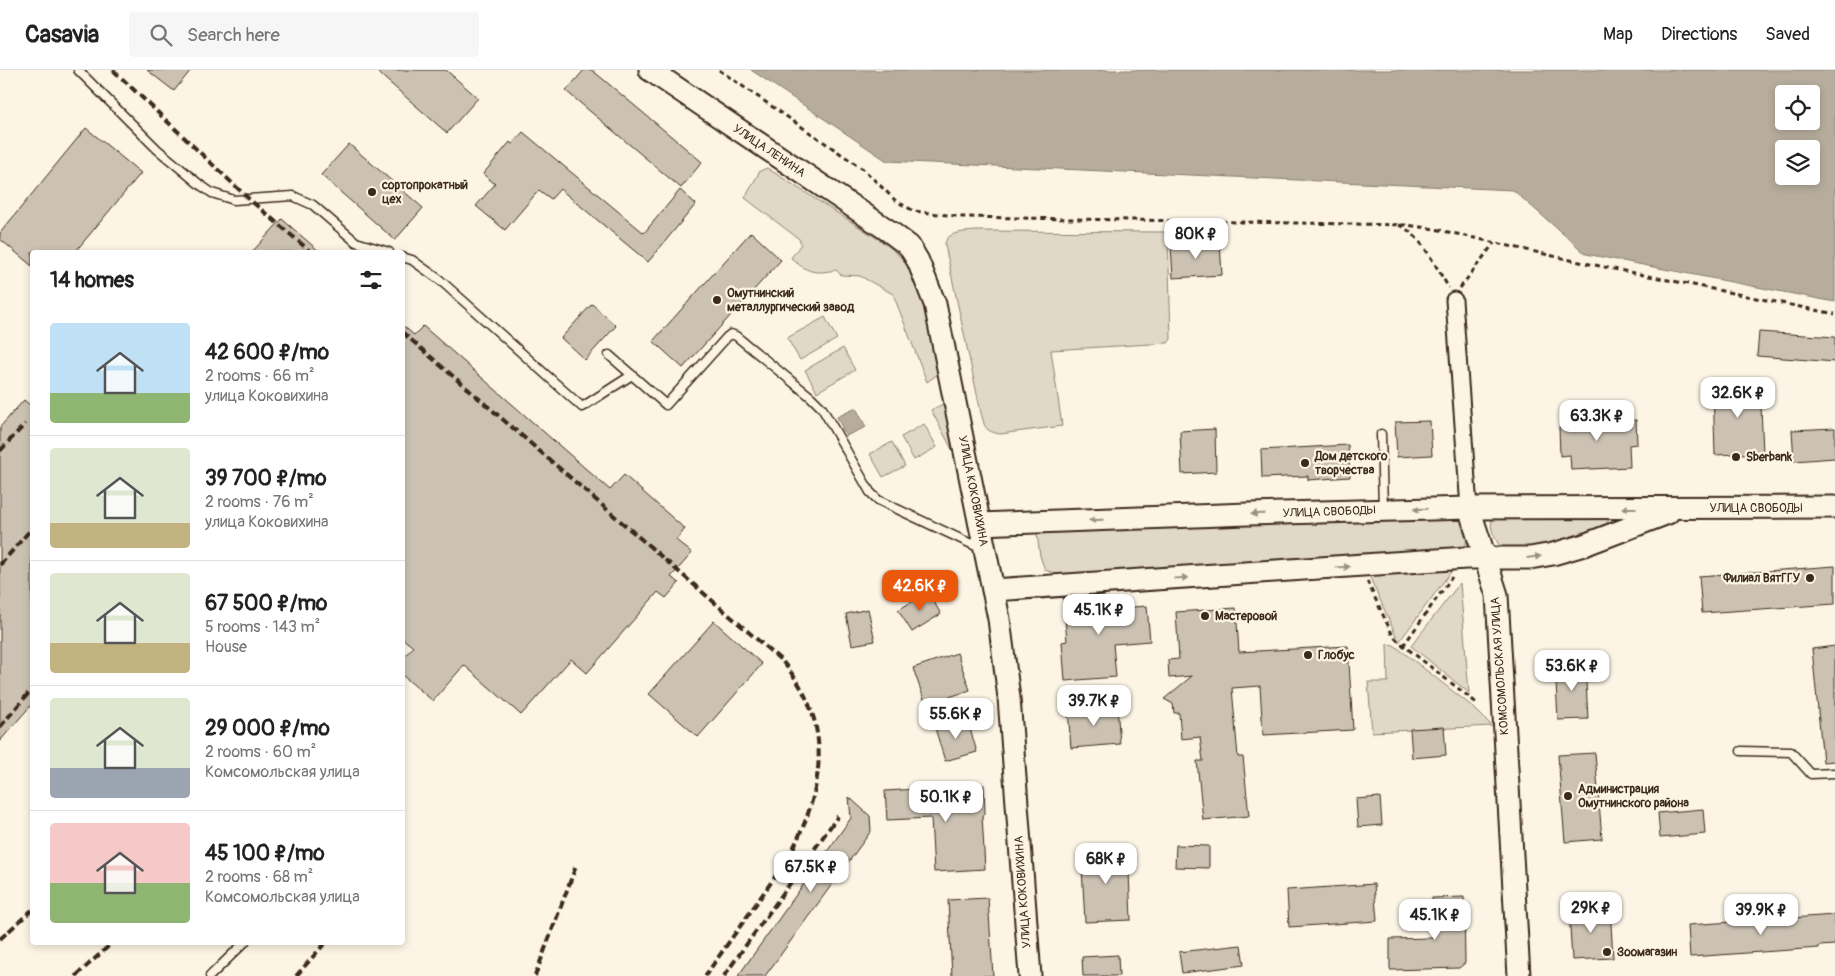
<!DOCTYPE html>
<meta charset="utf-8">
<style>
:root{--surface:#fff;--page:#f6f6f6;--text:#222;--muted:#767676;--line:#e0e0e0;--accent:#ea580c}
body{margin:0;font-family:Pangolin,sans-serif;background:var(--page);color:var(--text);height:100vh;display:flex;flex-direction:column;font-size:19px;white-space:nowrap}
*{box-sizing:border-box;margin:0}
p{font-size:16px;color:var(--muted)}
.icon{flex:none;width:28px;height:28px;fill:none;stroke:currentColor;stroke-width:2;stroke-linecap:round;stroke-linejoin:round}
.map{position:relative;flex:1;overflow:hidden}
.panel{position:absolute;left:30px;top:180px;width:375px;height:695px;display:flex;flex-direction:column;background:var(--surface);border-radius:5px;box-shadow:0 2px 8px #0003}
.panel>*{flex:none}
.tools{position:absolute;left:1775px;top:15px;display:grid;gap:10px}
.tools a{display:grid;place-items:center;width:45px;height:45px;border-radius:5px;background:var(--surface);box-shadow:0 2px 8px #0003;font-size:25px}
.price{position:absolute;translate:-50% -42px;padding:0 11px;border-radius:10px;background:#fff;color:#222;font-size:16px;line-height:32px;filter:drop-shadow(0 1px 2px #0008)}
.price::after{content:'';position:absolute;left:50%;top:30px;width:15px;height:11px;margin-left:-8px;background:inherit;clip-path:polygon(0 0,100% 0,50% 100%)}
.price.active{background:var(--accent);color:#fff}
ul{padding:0;list-style:none}
li{display:flex;align-items:center;gap:15px;height:125px;padding:0 20px}
li+li{border-top:1px solid var(--line)}
li span{display:grid;place-items:center;flex:none;width:140px;height:100px;border-radius:5px;color:#555}
li>.icon{margin-inline-start:auto}
span .icon{width:60px;height:60px;fill:#fffc;stroke-width:1}
li b{font-size:21px}
h2{display:flex;justify-content:space-between;align-items:center;height:60px;padding:0 20px;font-size:21px}
header{display:flex;align-items:center;gap:30px;box-sizing:border-box;height:70px;padding:0 25px;background:var(--surface);border-bottom:1px solid var(--line)}
header strong{font-size:24px}
nav{display:flex;gap:28px;margin-inline-start:auto;font-size:18px}
.search{width:350px;height:45px;background:var(--page);display:flex;align-items:center;gap:12px;box-sizing:border-box;padding:0 18px;border-radius:5px;color:var(--muted);font-size:19px}
.map>svg:first-child{display:block}
.green{fill:#e0d8c8;stroke:#8e8173}
.water{fill:#b7ad9e;stroke:#85796b;fill-rule:evenodd}
.building{fill:#ccc2b3;stroke:#3b2a1e}
.lines{fill:none;stroke-linecap:round;stroke-linejoin:round}
.lane-casing{stroke:#3b2a1e;stroke-width:11}
.street-casing{stroke:#3b2a1e;stroke-width:19}
.secondary-casing{stroke:#3b2a1e;stroke-width:25}
.path{stroke:#3b2a1e;stroke-width:3;stroke-dasharray:5 4;stroke-linecap:butt}
.lane{stroke:#fcf5e5;stroke-width:8}
.street{stroke:#fcf5e5;stroke-width:15}
.secondary{stroke:#fcf5e5;stroke-width:21}
.rail{stroke:#3b2a1e;stroke-width:4;stroke-dasharray:8 4;stroke-linecap:butt}
.oneway{fill:#9c9082}
.poi-dot{fill:#3b2a1e;stroke:#fcf5e5;stroke-width:2}
.labels{text-anchor:middle;dominant-baseline:central;stroke-width:4.5;stroke-linejoin:round;paint-order:stroke}
.street-label{font-size:12px;fill:#3b2a1e;stroke:#fcf5e5}
.poi-label{font-size:12px;font-weight:bold;fill:#3b2a1e;stroke:#fcf5e5;text-anchor:start}
</style>
<header>
<strong>Casavia</strong>
<div class="search"><svg class="icon" aria-label="search" viewBox="0 0 24 24"><circle cx="10" cy="10" r="6"/><path d="M15 15l6 6"/></svg>Search here</div>
<nav><a>Map</a><a>Directions</a><a>Saved</a></nav>
</header>
<div class="map">
<svg width="1835" height="906" viewBox="0 0 1835 906">
<rect width="100%" height="100%" fill="#fcf5e5"/>
<filter id="ink" filterUnits="userSpaceOnUse"><feTurbulence type="fractalNoise" baseFrequency=".02" numOctaves="2"/><feDisplacementMap in="SourceGraphic" scale="10" xChannelSelector="R" yChannelSelector="G"/><feConvolveMatrix kernelMatrix="1 2 1 2 8 2 1 2 1" color-interpolation-filters="sRGB"/></filter>
<g filter="url(#ink)">
<g class="green">
<path d="M767 98 886 174 904 190 914 203 925 226 938 304 927 312 893 224 860 206 841 205 836 200C814 204 808 203 791 188L801 174 799 169 745 128 760 101Z"/>
<path d="M977 161 1168 162 1171 269 1168 273 1051 280 1062 356 1000 364C984 361 985 357 981 343L945 175C945 161 967 162 977 161Z"/>
<path d="M825 247 837 269 800 290 787 268Z"/>
<path d="M843 278 855 300 817 322 805 300Z"/>
<path d="M943 334 954 383 931 340Z"/>
<path d="M924 354 937 377 914 390 901 367Z"/>
<path d="M892 372 905 396 883 407 870 384Z"/>
<path d="M1462 443C1467 454 1469 471 1463 482L1063 506 1045 500 1040 486 1037 464 1041 460Z"/>
<path d="M1494 445 1610 448 1606 454C1573 466 1538 483 1501 478 1495 468 1487 457 1494 445Z"/>
<path d="M1456 495 1399 572 1367 501Z"/>
<path d="M1460 513 1469 623 1411 576Z"/>
<path d="M1387 574 1394 575 1473 637 1492 656 1372 662 1368 612H1388Z"/>
</g>
<g class="water">
<path d="M751 0H1835V232L1586 184 1513 120 887 91ZM1784 24H1811V51H1784ZM1784 79H1811V106H1784Z"/>
<path d="M856 338 866 357 846 366 837 347Z"/>
</g>
<g class="building">
<path d="M147 0H191L174 21Z"/>
<path d="M375 0H446L478 28 447 63Z"/>
<path d="M584 0H592L702 92 681 118 566 21Z"/>
<path d="M86 58 141 103 75 182H32V196L0 169V163Z"/>
<path d="M523 62 644 163 680 120 696 134 648 192 560 119 551 129 539 120 505 160 476 136 495 114 483 104 510 72 512 74Z"/>
<path d="M349 74 423 138 395 170 321 105Z"/>
<path d="M282 149 320 182H252Z"/>
<path d="M751 162 781 190 683 298 653 271Z"/>
<path d="M1220 173 1222 205 1173 208 1171 176Z"/>
<path d="M592 234 616 256 585 290 561 268Z"/>
<path d="M402 255 414 265 423 256 610 420 624 405 685 459 676 470 692 483 671 507 679 513 666 528 658 522 587 603 571 589 521 645 464 595 433 631 402 605V589L413 577 402 568Z"/>
<path d="M1759 262 1835 267V292L1757 286Z"/>
<path d="M1760 314 1763 383 1715 385 1713 315Z"/>
<path d="M24 330 32 337V634L0 671V357Z"/>
<path d="M1607 346V351L1636 350 1637 374 1629 375 1630 397 1571 400 1570 385 1560 386 1559 357H1564V349Z"/>
<path d="M1430 351 1432 385 1397 387 1395 352Z"/>
<path d="M1835 358V388L1794 391 1792 360Z"/>
<path d="M1215 359 1216 402 1182 404 1180 361Z"/>
<path d="M1348 375 1350 407 1308 410V406L1262 408 1261 380Z"/>
<path d="M1835 496V534L1702 543 1699 506Z"/>
<path d="M928 522 941 544 912 562 898 540Z"/>
<path d="M1104 525 1106 539 1147 536 1150 571 1113 574 1116 607 1065 611 1062 572 1067 571 1063 528Z"/>
<path d="M1236 538 1239 582 1348 576 1353 660 1263 665 1260 616 1232 618 1238 687H1243L1249 746 1203 750 1197 691H1203L1200 667 1181 669 1179 643H1174L1173 634 1164 629 1192 606 1169 608 1168 590 1179 589 1176 542Z"/>
<path d="M868 539 875 571 852 575 846 544Z"/>
<path d="M714 551 762 594 698 667 649 624Z"/>
<path d="M1835 576V691L1823 692 1812 579Z"/>
<path d="M957 583 970 620 926 635 913 598Z"/>
<path d="M1585 593 1588 649 1558 650 1555 594Z"/>
<path d="M1117 636 1120 674 1071 678 1068 640Z"/>
<path d="M967 649 977 682 945 691 935 658Z"/>
<path d="M1444 657 1446 685 1412 688 1410 659Z"/>
<path d="M1595 683 1602 769 1565 772 1558 685Z"/>
<path d="M984 715 985 744 982 745 985 799 934 802 931 748 887 750 885 721Z"/>
<path d="M849 727 870 746 871 761 765 906H738L851 748Z"/>
<path d="M1380 727 1382 755 1358 757 1356 729Z"/>
<path d="M1703 739 1705 764 1660 768 1658 743Z"/>
<path d="M1176 775 1209 776V798L1175 797Z"/>
<path d="M1128 778 1131 850 1085 852 1081 780Z"/>
<path d="M1374 814 1377 851 1289 857 1287 820Z"/>
<path d="M1464 827 1465 893 1459 898 1390 900V869L1433 868 1432 828Z"/>
<path d="M988 828 993 906H952L948 830Z"/>
<path d="M1610 838 1613 888 1572 890 1569 841Z"/>
<path d="M1835 845V875L1819 876V878L1690 887 1688 855Z"/>
<path d="M1241 875 1244 895 1182 903 1179 882Z"/>
<path d="M1118 885 1119 906H1083L1082 887Z"/>
</g>
<g class="lines">
<defs>
<g id="lane">
<path d="M78 0 157 79 199 114 212 123 234 130 293 126 313 135 356 172 389 182"/>
<path d="M402 187 412 190 440 210 582 337 632 305"/>
<path d="M609 285 666 335 727 267 731 264 736 266 811 327 822 338 870 422 878 430 982 479"/>
<path d="M1381 364 1383 439"/>
<path d="M1741 681 1791 682 1811 704 1835 703"/>
<path d="M210 906 245 872"/>
</g>
<path id="street" d="M1454 230 1469 438"/>
<g id="secondary">
<path d="M650 0 889 161 909 176 918 191 935 234 999 549 1009 628 1030 906"/>
<path d="M1469 438 1497 525 1519 906"/>
<path d="M980 454 1248 444 1469 438 1835 437"/>
<path d="M993 520 1466 488H1530L1553 484 1584 475 1668 443"/>
</g>
</defs>
<use href="#lane" class="lane-casing"/>
<use href="#street" class="street-casing"/>
<use href="#secondary" class="secondary-casing"/>
<g class="path">
<path d="M719 0 863 99 896 131 914 141 963 147 1407 155 1435 159 1575 191 1835 244"/>
<path d="M1399 155C1422 165 1436 198 1449 218"/>
<path d="M1460 218 1494 173"/>
<path d="M1367 511 1393 566 1399 572 1478 634"/>
<path d="M1403 576 1452 507"/>
</g>
<use href="#lane" class="lane"/>
<use href="#street" class="street"/>
<use href="#secondary" class="secondary"/>
<g class="rail">
<path d="M113 0 249 129 311 182"/>
<path d="M402 262 782 591C836 654 824 722 787 790L705 906"/>
<path d="M0 381 25 354"/>
<path d="M0 495 32 458"/>
<path d="M0 657 32 619"/>
<path d="M402 789H403"/>
<path d="M0 869 32 840"/>
<path d="M76 906 113 872"/>
<path d="M296 906 326 872"/>
<path d="M535 906 576 796"/>
<path d="M724 906 838 746"/>
</g>
</g>
<defs><path id="oneway-solid" d="M-6-.8H1V-3.2L6.5 0L1 3.2V.8H-6Z" transform="scale(1.25)"/></defs>
<g class="oneway">
<use href="#oneway-solid" transform="translate(1629 438) rotate(-180)"/>
<use href="#oneway-solid" transform="translate(1420 439) rotate(178)"/>
<use href="#oneway-solid" transform="translate(1258 444) rotate(178)"/>
<use href="#oneway-solid" transform="translate(1096 450) rotate(178)"/>
<use href="#oneway-solid" transform="translate(1534 487) rotate(-7)"/>
<use href="#oneway-solid" transform="translate(1343 497) rotate(-4)"/>
<use href="#oneway-solid" transform="translate(1181 508) rotate(-4)"/>
</g>
</g>
<g class="poi-dot">
<circle cx="372" cy="122" r="5"/>
<circle cx="717" cy="230" r="5"/>
<circle cx="1736" cy="387" r="5"/>
<circle cx="1305" cy="393" r="5"/>
<circle cx="1810" cy="508" r="5"/>
<circle cx="1205" cy="546" r="5"/>
<circle cx="1308" cy="585" r="5"/>
<circle cx="1568" cy="726" r="5"/>
<circle cx="1607" cy="882" r="5"/>
</g>
<g class="labels">
<g class="street-label">
<text transform="translate(769 81) rotate(34)">УЛИЦА ЛЕНИНА</text>
<text transform="translate(973 421) rotate(79)">УЛИЦА КОКОВИХИНА</text>
<text x="1756" y="438">УЛИЦА СВОБОДЫ</text>
<text transform="translate(1329 442) rotate(-2)">УЛИЦА СВОБОДЫ</text>
<text transform="translate(1500 596) rotate(-94)">КОМСОМОЛЬСКАЯ УЛИЦА</text>
<text transform="translate(1023 822) rotate(-94)">УЛИЦА КОКОВИХИНА</text>
</g>
<g class="poi-label">
<text x="382" y="115">сортопрокатный<tspan x="382" dy="14">цех</tspan></text>
<text x="727" y="223">Омутнинский<tspan x="727" dy="14">металлургический завод</tspan></text>
<text x="1315" y="386">Дом детского<tspan x="1315" dy="14">творчества</tspan></text>
<text x="1746" y="387">Sberbank</text>
<text x="1800" y="508" text-anchor="end">Филиал ВятГГУ</text>
<text x="1215" y="546">Мастеровой</text>
<text x="1318" y="585">Глобус</text>
<text x="1578" y="719">Администрация<tspan x="1578" dy="14">Омутнинского района</tspan></text>
<text x="1617" y="882">Зоомагазин</text>
</g>
</g>
</svg>
<div class="tools">
<a><svg class="icon" aria-label="locate" viewBox="0 0 24 24"><circle cx="12" cy="12" r="6"/><path d="M12 2v4M12 18v4M2 12h4M18 12h4"/></svg></a>
<a><svg class="icon" aria-label="layers" viewBox="0 0 24 24"><path d="M12 4l9 5-9 5-9-5zM3 14l9 5 9-5"/></svg></a>
</div>
<b class="price" style="left:1196px;top:190px">80K ₽</b>
<b class="price" style="left:1738px;top:349px">32.6K ₽</b>
<b class="price" style="left:1597px;top:372px">63.3K ₽</b>
<b class="price active" style="left:920px;top:542px">42.6K ₽</b>
<b class="price" style="left:1099px;top:566px">45.1K ₽</b>
<b class="price" style="left:1572px;top:622px">53.6K ₽</b>
<b class="price" style="left:1094px;top:657px">39.7K ₽</b>
<b class="price" style="left:956px;top:670px">55.6K ₽</b>
<b class="price" style="left:946px;top:753px">50.1K ₽</b>
<b class="price" style="left:1106px;top:815px">68K ₽</b>
<b class="price" style="left:811px;top:823px">67.5K ₽</b>
<b class="price" style="left:1591px;top:864px">29K ₽</b>
<b class="price" style="left:1761px;top:866px">39.9K ₽</b>
<b class="price" style="left:1435px;top:871px">45.1K ₽</b>
<section class="panel">
<h2>14 homes<svg class="icon" aria-label="filters" viewBox="0 0 24 24"><path d="M4 7h16M4 17h16"/><circle cx="9" cy="7" r="2"/><circle cx="15" cy="17" r="2"/></svg></h2>
<ul>
<li><span style="background:linear-gradient(#bfe0f5 70%,#8fb573 0)"><svg class="icon" aria-label="home" viewBox="0 0 24 24"><path d="M3 11l9-7 9 7M6 9v11h12V9"/></svg></span><div><b>42 600 ₽/mo</b><p>2 rooms · 66 m²</p><p>улица Коковихина</p></div></li>
<li><span style="background:linear-gradient(#dfe7d0 75%,#c2b280 0)"><svg class="icon" aria-label="home" viewBox="0 0 24 24"><path d="M3 11l9-7 9 7M6 9v11h12V9"/></svg></span><div><b>39 700 ₽/mo</b><p>2 rooms · 76 m²</p><p>улица Коковихина</p></div></li>
<li><span style="background:linear-gradient(#dfe7d0 70%,#c2b280 0)"><svg class="icon" aria-label="home" viewBox="0 0 24 24"><path d="M3 11l9-7 9 7M6 9v11h12V9"/></svg></span><div><b>67 500 ₽/mo</b><p>5 rooms · 143 m²</p><p>House</p></div></li>
<li><span style="background:linear-gradient(#dfe7d0 70%,#9aa5b1 0)"><svg class="icon" aria-label="home" viewBox="0 0 24 24"><path d="M3 11l9-7 9 7M6 9v11h12V9"/></svg></span><div><b>29 000 ₽/mo</b><p>2 rooms · 60 m²</p><p>Комсомольская улица</p></div></li>
<li><span style="background:linear-gradient(#f6c9c9 60%,#8fb573 0)"><svg class="icon" aria-label="home" viewBox="0 0 24 24"><path d="M3 11l9-7 9 7M6 9v11h12V9"/></svg></span><div><b>45 100 ₽/mo</b><p>2 rooms · 68 m²</p><p>Комсомольская улица</p></div></li>
</ul>
</section>
</div>
